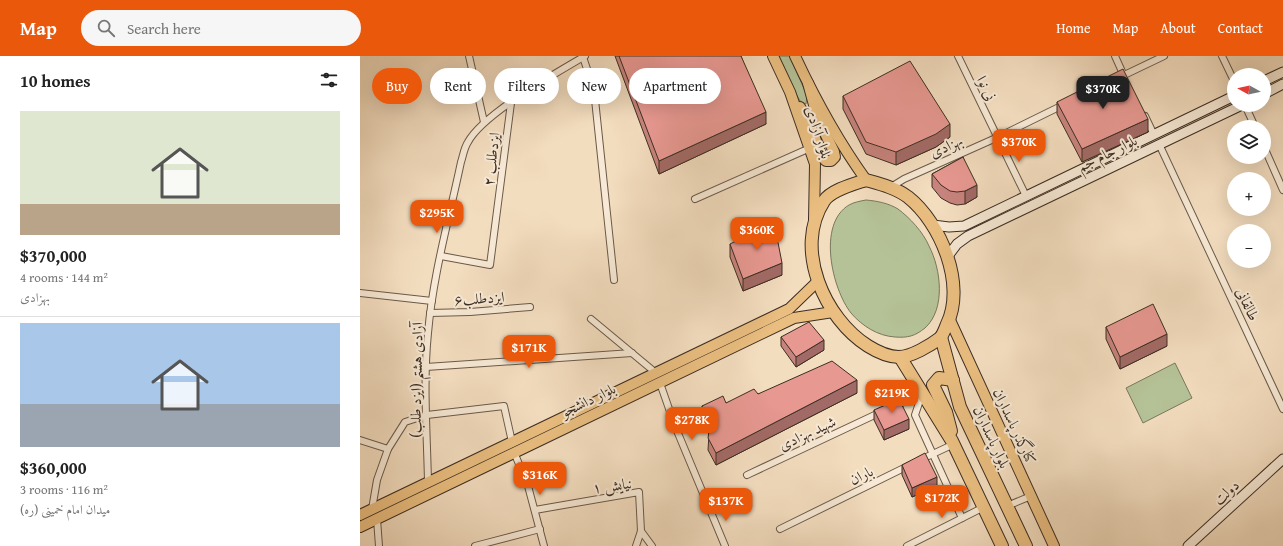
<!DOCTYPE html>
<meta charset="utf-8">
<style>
:root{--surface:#fff;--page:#f6f6f6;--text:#222;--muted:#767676;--line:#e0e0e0;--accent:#ea580c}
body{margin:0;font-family:"Gentium Book Plus",Amiri,serif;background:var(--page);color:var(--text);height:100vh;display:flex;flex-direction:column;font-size:15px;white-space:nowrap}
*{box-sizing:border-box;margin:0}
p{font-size:13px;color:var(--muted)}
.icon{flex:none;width:22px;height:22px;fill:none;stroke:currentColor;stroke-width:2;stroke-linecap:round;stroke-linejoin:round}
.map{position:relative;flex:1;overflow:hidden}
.side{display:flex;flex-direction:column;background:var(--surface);width:360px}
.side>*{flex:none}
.banner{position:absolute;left:12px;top:12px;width:380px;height:36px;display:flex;gap:8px}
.needle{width:26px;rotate:278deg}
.buttons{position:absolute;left:867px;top:12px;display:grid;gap:8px}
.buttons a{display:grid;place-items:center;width:44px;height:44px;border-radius:50%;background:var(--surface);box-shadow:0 4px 16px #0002;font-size:20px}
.price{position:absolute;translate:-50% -34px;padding:0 9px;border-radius:8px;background:var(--accent);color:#fff;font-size:13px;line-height:26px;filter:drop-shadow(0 1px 2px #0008)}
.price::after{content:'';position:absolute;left:50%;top:24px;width:12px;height:9px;margin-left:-6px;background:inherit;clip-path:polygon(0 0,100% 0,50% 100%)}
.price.active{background:#222;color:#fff}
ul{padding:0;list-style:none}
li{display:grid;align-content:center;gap:8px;height:212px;padding:0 20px}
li+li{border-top:1px solid var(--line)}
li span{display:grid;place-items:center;height:124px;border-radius:0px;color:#555}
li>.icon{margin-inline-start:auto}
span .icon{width:72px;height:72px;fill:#fffc;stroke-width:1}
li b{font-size:17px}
h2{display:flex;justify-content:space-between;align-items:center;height:48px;padding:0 20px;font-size:17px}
.chip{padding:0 14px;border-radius:18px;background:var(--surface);box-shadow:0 4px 16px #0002;font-size:14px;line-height:36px}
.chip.active{background:var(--accent);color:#fff}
header{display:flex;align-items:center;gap:24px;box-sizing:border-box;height:56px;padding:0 20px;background:var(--accent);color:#fff}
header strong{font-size:19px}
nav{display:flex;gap:22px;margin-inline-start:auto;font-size:14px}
.search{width:280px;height:36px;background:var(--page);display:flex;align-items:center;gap:10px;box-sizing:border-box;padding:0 14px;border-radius:22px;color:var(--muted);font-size:15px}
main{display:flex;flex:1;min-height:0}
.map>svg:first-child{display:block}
.green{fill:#b5c297;stroke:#78785d}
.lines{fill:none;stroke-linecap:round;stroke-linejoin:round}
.street-casing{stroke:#6a5a4a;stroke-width:8}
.secondary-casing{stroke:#3c2e23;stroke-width:11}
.primary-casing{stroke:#3c2e23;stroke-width:12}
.highway-casing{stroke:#3c2e23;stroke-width:14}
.street{stroke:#f7e9d5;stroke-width:6}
.secondary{stroke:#f7e9d5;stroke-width:9}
.primary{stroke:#eabe80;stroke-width:10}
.highway{stroke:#eabe80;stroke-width:12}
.wall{fill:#c7837d;stroke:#3c2e23}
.shaded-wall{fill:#a26a66;stroke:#3c2e23}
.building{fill:#e79891;stroke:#3c2e23}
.labels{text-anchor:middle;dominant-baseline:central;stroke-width:4;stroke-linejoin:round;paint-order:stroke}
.street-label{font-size:15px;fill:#3c2e23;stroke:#f7e9d5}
</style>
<header>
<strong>Map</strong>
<div class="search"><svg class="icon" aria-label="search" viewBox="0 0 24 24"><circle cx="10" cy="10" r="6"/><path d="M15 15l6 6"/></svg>Search here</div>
<nav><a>Home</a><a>Map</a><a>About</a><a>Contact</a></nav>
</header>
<main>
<section class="side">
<h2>10 homes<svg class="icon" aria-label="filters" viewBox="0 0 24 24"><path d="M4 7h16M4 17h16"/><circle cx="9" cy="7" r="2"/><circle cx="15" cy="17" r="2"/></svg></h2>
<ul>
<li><span style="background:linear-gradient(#dfe7d0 75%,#b9a48a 0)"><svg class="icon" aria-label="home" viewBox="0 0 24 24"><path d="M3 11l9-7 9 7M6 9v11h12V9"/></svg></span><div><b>$370,000</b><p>4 rooms · 144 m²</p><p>بهزادی</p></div></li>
<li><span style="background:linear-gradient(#a9c7e8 65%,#9aa5b1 0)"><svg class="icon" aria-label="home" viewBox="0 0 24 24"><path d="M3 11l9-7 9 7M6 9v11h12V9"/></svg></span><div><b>$360,000</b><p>3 rooms · 116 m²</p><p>میدان امام خمینی (ره)</p></div></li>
</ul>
</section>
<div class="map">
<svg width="923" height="490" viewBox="0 0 923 490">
<rect width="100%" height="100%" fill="#f3ddbf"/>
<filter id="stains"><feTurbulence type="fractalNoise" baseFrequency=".005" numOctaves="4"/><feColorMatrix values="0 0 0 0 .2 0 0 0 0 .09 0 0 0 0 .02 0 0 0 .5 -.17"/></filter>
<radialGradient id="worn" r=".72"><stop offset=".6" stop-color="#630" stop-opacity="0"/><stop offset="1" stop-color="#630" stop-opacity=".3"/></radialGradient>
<g class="green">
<path d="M416 0H430L447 40 446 48 440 45Z"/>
<path d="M506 144C517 145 528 147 538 153 550 162 563 176 569 190 581 213 586 253 565 272 555 280 548 282 535 281 518 280 502 270 491 257 472 233 457 168 489 149 494 146 501 145 506 144Z"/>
<path d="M815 307 832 342 783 367 766 332Z"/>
</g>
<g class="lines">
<defs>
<g id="street">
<path d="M109 0 124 66"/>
<path d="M598 0 666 140"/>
<path d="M755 0 764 20"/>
<path d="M862 0 874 25"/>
<path d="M223 1 234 34 254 224"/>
<path d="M758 22 804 0"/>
<path d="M885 49 895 71"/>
<path d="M785 60 794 79"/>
<path d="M799 88 923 353"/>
<path d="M904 91 923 134"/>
<path d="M531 131 544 123 636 82 703 49"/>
<path d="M335 143 450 92"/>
<path d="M81 200 130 209 151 47"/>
<path d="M0 237 72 245"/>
<path d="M70 257 110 256 170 251"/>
<path d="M231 263 296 317"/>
<path d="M66 311 272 297"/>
<path d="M300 327 315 370 365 490"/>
<path d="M562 338 555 359 602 462"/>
<path d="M535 350 563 337"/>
<path d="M0 384 28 393 45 366 67 359 144 350 152 386"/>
<path d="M154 396 168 430 184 490"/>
<path d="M560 404 594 388"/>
<path d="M387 419 521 356"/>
<path d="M68 426C67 377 63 326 68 277 73 219 89 163 101 106 103 100 104 92 108 86 123 58 196 17 225 0"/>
<path d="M647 450 671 440"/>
<path d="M12 453 17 424 28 393"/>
<path d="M175 454 279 436 281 475 276 490"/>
<path d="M17 463 19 490"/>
<path d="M420 473 550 409"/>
<path d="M281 475 292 490"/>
<path d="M115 490 180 473"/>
<path d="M547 490 624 451"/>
</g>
<g id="secondary">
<path d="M904 25 923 16"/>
<path d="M904 38 923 28"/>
<path d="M573 169 589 171 604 170 874 40"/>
<path d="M588 200 597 188 608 180 882 49"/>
<path d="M828 490 923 403"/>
</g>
<g id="primary">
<path d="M413 0 430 36 455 108 454 164"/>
<path d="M435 0C455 43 478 85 506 124"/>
<path d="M440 51 449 66 462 101 466 105H471L475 101 474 96 457 60 448 27"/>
<path d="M590 264 694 490"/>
<path d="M0 459 429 253 458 225"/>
<path d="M0 471 434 262 473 256"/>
</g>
<g id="highway">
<path d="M506 124C520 128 536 132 548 141 581 167 606 229 587 268 585 273 583 279 580 282 571 289 551 301 539 301 529 301 516 295 508 290 465 263 433 193 464 145 471 134 494 128 506 124Z"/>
<path d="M581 281 600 351 666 490"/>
<path d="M540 301 592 385 642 490"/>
<path d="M591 375 586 356 573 329 579 322 593 324"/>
</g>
</defs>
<use href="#street" class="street-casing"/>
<use href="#secondary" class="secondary-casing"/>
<use href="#primary" class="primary-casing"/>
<use href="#highway" class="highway-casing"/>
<use href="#street" class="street"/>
<use href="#secondary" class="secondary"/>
<use href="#primary" class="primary"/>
<use href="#highway" class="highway"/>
</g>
<g class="wall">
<path d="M255 0H381L406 68 299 118Z"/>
<path d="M483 40 590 81 576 91 536 109 506 98 483 53Z"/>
<path d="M697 46 788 76 722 106 697 58Z"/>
<path d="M603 101 617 141 605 148 597 149 590 147 581 142 572 131V118Z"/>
<path d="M370 188 422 219 383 235 370 201Z"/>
<path d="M746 271 807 290 760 313 746 283Z"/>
<path d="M421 281 464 294 436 311 421 290Z"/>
<path d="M497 337 356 409 348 394 349 378 342 362V350L366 347 398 338Z"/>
<path d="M514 354 549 373 524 384 514 364Z"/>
<path d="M542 409 577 430 552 441 542 419Z"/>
</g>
<g class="shaded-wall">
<path d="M406 56V68L299 118V105Z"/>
<path d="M788 63V76L722 106V93Z"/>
<path d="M590 68V81L576 91 536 109V96Z"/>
<path d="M617 129V141L605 148V135Z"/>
<path d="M422 207V219L383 235V223Z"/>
<path d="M807 278V290L760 313V301Z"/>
<path d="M464 284V294L436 311V301Z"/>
<path d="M497 324V337L356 409V397Z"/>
<path d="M549 363V373L524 384V374Z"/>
<path d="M577 421V430L552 441V432Z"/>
</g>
<g class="building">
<path d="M259 0H381L406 56 299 105Z"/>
<path d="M550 5 590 68 576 78 536 96 506 86 483 40Z"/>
<path d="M763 13 788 63 722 93 697 46Z"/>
<path d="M603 101 617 129 605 135 597 136 590 135 581 129 572 118Z"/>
<path d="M414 166 422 207 383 223 370 188Z"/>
<path d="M793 248 807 278 760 301 746 271Z"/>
<path d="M449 266 464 284 436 301 421 281Z"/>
<path d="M472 305 497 324 356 397 348 382 350 368 342 350 363 340 366 347 394 333 398 338Z"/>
<path d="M539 343 549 363 524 374 514 354Z"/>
<path d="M565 397 577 421 552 432 542 409Z"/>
</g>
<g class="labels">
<g class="street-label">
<text transform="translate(627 32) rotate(65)">نی نوا</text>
<text transform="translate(459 76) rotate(72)">بلوار آزادی</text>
<text transform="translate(586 90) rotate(-24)">بهزادی</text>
<text transform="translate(747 97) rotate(-26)">بلوار جام جم</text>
<text transform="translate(131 103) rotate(-83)">ایزدطلب ۲</text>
<text transform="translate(119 242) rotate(-4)">ایزدطلب۶</text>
<text transform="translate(888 248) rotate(65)">طالقانی</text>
<text transform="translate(56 324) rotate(-89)">آزادی هشتم (ایزد طلب)</text>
<text transform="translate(228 344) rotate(-26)">بلوار دانشجو</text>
<text transform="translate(655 370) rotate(65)">کنارگذر پاسداران</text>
<text transform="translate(447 377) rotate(-25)">شهید بهزادی</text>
<text transform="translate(632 381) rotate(65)">بلوار پاسداران</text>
<text transform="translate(501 419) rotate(-26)">باران</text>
<text transform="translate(252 429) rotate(-7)">نیایش ۱</text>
<text transform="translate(866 436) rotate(-42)">دولت</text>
</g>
</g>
<rect width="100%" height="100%" filter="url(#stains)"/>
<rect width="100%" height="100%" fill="url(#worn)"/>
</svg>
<div class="buttons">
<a><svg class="needle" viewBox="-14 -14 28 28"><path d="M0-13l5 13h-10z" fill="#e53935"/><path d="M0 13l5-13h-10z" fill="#767676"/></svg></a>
<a><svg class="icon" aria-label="layers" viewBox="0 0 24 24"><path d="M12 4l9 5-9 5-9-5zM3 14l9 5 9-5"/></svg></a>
<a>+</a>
<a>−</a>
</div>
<b class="price active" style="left:743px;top:54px">$370K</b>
<b class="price" style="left:659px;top:107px">$370K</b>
<b class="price" style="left:77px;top:178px">$295K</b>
<b class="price" style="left:397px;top:195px">$360K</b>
<b class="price" style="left:169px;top:313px">$171K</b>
<b class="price" style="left:532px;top:358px">$219K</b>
<b class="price" style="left:332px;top:385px">$278K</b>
<b class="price" style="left:180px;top:440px">$316K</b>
<b class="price" style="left:582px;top:463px">$172K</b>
<b class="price" style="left:366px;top:466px">$137K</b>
<div class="banner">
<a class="chip active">Buy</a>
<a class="chip">Rent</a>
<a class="chip">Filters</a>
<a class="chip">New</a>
<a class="chip">Apartment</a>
</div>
</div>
</main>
